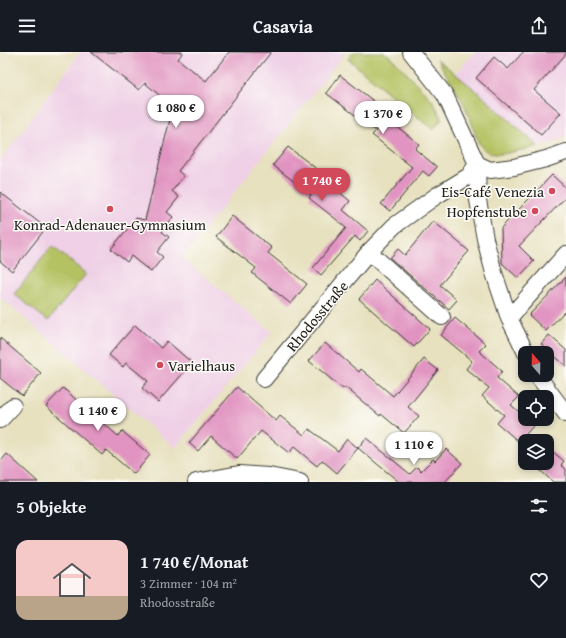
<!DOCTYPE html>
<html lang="de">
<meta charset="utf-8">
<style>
:root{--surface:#171b24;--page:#242831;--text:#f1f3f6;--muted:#9ea1a6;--line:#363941;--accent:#d1495b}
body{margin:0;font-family:"Gentium Book Plus",serif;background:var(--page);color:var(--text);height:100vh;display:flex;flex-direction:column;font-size:15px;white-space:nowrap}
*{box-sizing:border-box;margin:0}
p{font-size:13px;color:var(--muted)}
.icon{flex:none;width:22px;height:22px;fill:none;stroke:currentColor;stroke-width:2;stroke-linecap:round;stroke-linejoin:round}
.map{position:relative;height:430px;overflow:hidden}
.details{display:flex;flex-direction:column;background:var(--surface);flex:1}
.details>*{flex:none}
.needle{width:26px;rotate:340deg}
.buttons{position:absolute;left:518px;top:294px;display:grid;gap:8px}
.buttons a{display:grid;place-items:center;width:36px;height:36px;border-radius:8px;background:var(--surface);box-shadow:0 2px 6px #0003;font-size:20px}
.price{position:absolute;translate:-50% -34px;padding:0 9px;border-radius:14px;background:#fff;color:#222;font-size:13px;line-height:26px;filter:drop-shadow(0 1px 2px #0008)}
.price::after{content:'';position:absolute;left:50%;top:24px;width:12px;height:9px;margin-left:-6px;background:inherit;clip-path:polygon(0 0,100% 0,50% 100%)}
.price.selected{background:var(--accent);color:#fff}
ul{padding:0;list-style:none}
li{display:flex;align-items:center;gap:12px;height:100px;padding:0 16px}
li+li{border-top:1px solid var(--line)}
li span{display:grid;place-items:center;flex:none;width:112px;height:80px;border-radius:12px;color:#555}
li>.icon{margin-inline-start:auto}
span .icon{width:48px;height:48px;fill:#fffc;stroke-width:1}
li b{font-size:17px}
h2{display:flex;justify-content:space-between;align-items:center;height:48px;padding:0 16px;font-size:17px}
header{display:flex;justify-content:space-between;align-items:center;height:52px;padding:0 16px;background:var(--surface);font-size:18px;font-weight:800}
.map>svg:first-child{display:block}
.built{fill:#efd0e6}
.green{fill:#b5c264;stroke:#686f40}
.building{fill:#e194c1}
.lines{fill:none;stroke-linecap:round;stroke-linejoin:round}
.minor-casing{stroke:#3a3a34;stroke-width:18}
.minor{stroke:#fff;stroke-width:16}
.poi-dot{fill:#d1495b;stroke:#fdfcf7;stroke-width:1.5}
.labels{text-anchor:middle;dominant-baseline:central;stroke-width:3;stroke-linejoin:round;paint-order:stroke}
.poi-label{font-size:15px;fill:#1c1c1c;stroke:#fdfcf7;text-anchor:end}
.street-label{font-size:15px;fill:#1c1c1c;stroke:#fdfcf7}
</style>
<header><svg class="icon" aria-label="menu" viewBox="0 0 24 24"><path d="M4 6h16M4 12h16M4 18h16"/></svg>Casavia<svg class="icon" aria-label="share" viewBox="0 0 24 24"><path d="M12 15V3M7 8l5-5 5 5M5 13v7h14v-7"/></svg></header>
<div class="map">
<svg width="566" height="430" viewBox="0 0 566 430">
<rect width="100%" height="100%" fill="#fdfcf7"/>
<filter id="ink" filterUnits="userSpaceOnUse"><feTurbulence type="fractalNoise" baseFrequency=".025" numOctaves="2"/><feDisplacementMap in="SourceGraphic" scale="8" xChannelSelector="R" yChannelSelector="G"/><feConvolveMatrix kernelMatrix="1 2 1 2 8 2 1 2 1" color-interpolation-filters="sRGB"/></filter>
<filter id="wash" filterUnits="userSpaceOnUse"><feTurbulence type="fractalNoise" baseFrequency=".012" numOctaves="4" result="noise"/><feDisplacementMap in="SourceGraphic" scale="16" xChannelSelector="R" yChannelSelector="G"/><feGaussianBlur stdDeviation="0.9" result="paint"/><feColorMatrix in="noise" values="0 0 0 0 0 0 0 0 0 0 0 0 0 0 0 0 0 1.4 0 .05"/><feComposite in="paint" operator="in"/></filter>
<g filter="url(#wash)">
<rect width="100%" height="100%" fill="#e7e1bf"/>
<g class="built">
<path d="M80 0H346L182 206 272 280 175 396 0 245V109Z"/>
<path d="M475 0H566V85L552 91 538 94 479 41 455 22Z"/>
</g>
<g class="green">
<path d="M354 0H384L392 6 433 49 442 67 433 78 348 7Z"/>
<path d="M437 7 479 41 538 94C531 96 523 98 516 99 501 103 486 106 478 89L470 66 462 48Z"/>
<path d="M52 194 86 222 48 269 14 242Z"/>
</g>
<g id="blocks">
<g class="building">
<path d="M91 0H183L178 7 206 29 229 0H271L178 119 184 124 172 139 179 145 167 160 173 165 162 180 169 185 157 200 163 205 151 220 131 204 127 210 111 197 136 166 145 168 173 55 145 31 139 38Z"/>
<path d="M523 0H566V2L534 38 561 61 541 83 476 26 494 5 508 17Z"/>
<path d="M340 23 389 61 386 66 419 92 415 97 437 115 429 124 423 119 390 159 381 152 412 115 372 83 376 79 326 41Z"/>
<path d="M288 95 326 124 324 127 350 149 343 158 368 179 360 189 355 184 321 223 313 216 346 176 337 168 309 146 311 143 273 113Z"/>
<path d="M552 123 566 136V145L519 194 534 209 518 226 502 211 501 176Z"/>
<path d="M0 140 46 176 12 219 0 209Z"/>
<path d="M232 164 272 196 268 201 307 232 291 252 252 221 256 216 216 185Z"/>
<path d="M433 169 469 199 440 233 457 248 449 257 390 206 398 197 405 203Z"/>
<path d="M566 225V258L546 279 529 263Z"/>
<path d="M375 228 430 277 414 295 359 247Z"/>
<path d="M455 266 486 292 479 299 502 319 497 326 519 345 511 353 525 365V367H527L534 373 519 390 497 371 504 363 482 344 489 336 466 317 472 309 441 283Z"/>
<path d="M135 273 161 296 167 289 192 311 158 350 142 336 148 329 126 311 123 315 109 303Z"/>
<path d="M549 283 566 298V314L541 292Z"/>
<path d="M0 286 41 321 22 344 0 326Z"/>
<path d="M325 291 359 320 361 317 393 344 424 307 438 318 408 355 419 364 404 381 381 362 380 364 345 335 343 337 309 309Z"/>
<path d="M237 335 276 369 280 364 304 383 309 377 338 399 347 387 358 396 337 421 322 408 317 414 294 395 289 401 261 379 237 407 211 384 198 399 189 391Z"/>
<path d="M63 336 118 384 122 379 150 403 134 422 106 398 102 403 46 354Z"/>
<path d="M366 386 410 422 417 415 421 419 433 407 435 409 446 397 462 411 445 430H399L358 396Z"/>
<path d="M547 395 564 409 561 413 566 417V430H553L532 411H547Z"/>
<path d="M7 402 38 430H0V410Z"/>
</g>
</g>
</g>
<g filter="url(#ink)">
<use href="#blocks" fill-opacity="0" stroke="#3a3a34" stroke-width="1"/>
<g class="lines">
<defs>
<g id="minor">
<path d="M411 0 445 43 477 112 478 148 485 187 494 221 509 266 526 301"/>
<path d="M477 112 490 118 514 115 546 107 566 100"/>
<path d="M369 200 442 265"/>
<path d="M509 266 566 202"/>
<path d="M537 323 566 362"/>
<path d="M264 327 369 200 394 174 436 144 469 124 477 112"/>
<path d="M0 368 13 354"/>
<path d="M196 430 239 422 269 424 300 430"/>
</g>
</defs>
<use href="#minor" class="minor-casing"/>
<use href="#minor" class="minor"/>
</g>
</g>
<g class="poi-dot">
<circle cx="552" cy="139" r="4"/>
<circle cx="110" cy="157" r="4"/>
<circle cx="535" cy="159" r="4"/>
<circle cx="160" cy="313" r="4"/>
</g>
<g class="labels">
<g class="poi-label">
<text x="544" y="139">Eis-Café Venezia</text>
<text x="527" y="159">Hopfenstube</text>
<text x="110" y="172" text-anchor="middle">Konrad-Adenauer-Gymnasium</text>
<text x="168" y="313" text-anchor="start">Varielhaus</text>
</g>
<g class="street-label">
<text transform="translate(317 264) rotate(-50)">Rhodosstraße</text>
</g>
</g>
</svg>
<div class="buttons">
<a><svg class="needle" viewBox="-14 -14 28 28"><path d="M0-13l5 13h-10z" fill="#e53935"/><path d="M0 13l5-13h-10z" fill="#9ea1a6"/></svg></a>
<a><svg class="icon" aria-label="locate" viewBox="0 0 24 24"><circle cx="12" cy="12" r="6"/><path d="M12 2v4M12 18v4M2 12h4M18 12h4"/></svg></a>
<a><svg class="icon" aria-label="layers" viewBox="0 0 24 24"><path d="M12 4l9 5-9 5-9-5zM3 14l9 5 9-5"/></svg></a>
</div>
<b class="price" style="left:176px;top:77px">1 080 €</b>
<b class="price" style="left:383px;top:83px">1 370 €</b>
<b class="price selected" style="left:322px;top:150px">1 740 €</b>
<b class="price" style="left:98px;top:380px">1 140 €</b>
<b class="price" style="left:414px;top:414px">1 110 €</b>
</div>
<section class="details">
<h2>5 Objekte<svg class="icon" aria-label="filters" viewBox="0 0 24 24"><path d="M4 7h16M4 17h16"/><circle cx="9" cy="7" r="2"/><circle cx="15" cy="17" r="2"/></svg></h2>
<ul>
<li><span style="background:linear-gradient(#f6c9c9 70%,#b9a48a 0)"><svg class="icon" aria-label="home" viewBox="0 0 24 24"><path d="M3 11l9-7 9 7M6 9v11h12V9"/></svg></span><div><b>1 740 €/Monat</b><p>3 Zimmer · 104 m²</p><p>Rhodosstraße</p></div><svg class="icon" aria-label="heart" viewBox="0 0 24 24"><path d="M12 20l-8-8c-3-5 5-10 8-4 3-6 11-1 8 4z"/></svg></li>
</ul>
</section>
